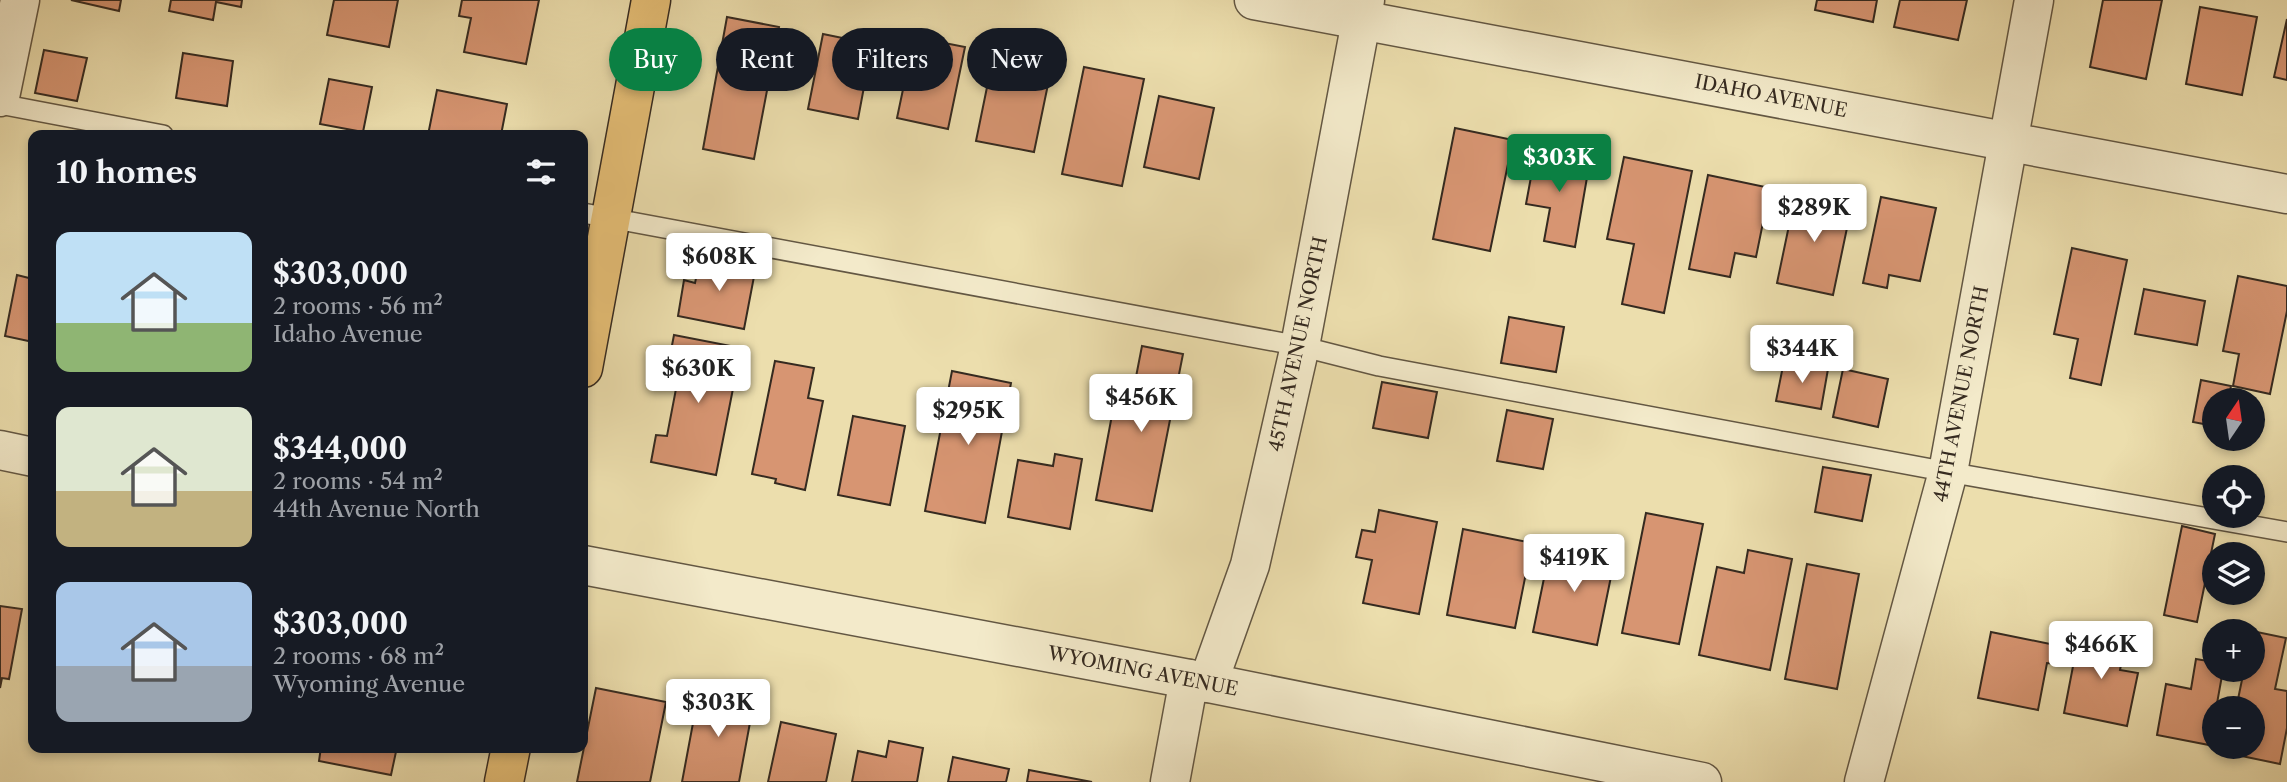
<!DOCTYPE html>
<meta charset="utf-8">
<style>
:root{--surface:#171b24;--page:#242831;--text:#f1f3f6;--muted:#9ea1a6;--accent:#0b8043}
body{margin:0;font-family:"Libre Caslon Text",serif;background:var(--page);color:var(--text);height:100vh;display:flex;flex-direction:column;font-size:26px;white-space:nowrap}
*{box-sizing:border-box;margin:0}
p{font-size:23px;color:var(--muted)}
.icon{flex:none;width:38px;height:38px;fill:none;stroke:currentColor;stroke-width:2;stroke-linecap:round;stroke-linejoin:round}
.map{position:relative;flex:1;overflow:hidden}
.side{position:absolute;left:28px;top:130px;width:560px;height:623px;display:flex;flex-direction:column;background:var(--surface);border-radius:14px;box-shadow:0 4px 10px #0003}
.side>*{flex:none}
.top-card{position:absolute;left:609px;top:28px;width:665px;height:63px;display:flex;gap:14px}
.needle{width:46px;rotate:13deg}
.buttons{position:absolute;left:2202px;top:388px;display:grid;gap:14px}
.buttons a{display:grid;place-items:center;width:63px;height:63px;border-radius:50%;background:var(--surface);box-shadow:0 4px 10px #0003;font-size:35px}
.price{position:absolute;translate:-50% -60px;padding:0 16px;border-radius:7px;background:#fff;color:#222;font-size:23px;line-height:46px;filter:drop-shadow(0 2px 4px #0008)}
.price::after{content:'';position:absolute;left:50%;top:42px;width:21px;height:16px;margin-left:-10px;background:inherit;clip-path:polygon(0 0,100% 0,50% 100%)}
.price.current{background:var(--accent);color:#fff}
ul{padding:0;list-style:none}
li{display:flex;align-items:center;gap:21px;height:175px;padding:0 28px}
li span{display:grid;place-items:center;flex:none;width:196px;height:140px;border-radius:14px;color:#555}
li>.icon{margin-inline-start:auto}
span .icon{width:84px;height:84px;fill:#fffc;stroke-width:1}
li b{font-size:30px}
h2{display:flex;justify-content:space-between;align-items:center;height:84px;padding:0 28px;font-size:30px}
.tag{padding:0 24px;border-radius:32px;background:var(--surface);box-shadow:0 4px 10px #0003;font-size:24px;line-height:63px}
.tag.current{background:var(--accent);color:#fff}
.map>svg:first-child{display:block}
.building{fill:#d79572;stroke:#352a20;stroke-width:2}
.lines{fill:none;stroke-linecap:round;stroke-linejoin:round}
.lane-casing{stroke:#635743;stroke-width:22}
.street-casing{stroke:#635743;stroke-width:41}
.primary-casing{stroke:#352a20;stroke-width:41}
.lane{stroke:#f3eaca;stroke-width:19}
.street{stroke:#f3eaca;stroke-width:38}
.primary{stroke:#e6bf76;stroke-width:38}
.labels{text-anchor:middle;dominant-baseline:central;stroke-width:6;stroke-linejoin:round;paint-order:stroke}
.street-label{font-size:19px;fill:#352a20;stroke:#f3eaca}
</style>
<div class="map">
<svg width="2287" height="782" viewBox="0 0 2287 782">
<rect width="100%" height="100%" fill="#ecdead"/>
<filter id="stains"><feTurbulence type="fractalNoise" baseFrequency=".00286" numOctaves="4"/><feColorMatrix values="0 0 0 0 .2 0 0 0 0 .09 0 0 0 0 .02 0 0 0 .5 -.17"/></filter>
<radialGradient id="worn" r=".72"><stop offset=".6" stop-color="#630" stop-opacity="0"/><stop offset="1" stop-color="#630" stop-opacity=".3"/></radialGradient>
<g class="building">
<path d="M71 0H121L119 11Z"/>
<path d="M171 0H242L241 7 216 2 213 20 169 11Z"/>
<path d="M334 0H398L389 47 327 35Z"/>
<path d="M462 0H539L526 64 464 52 471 18 459 16Z"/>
<path d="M1817 0H1877L1873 22 1815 10Z"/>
<path d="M1900 0H1967L1958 40 1894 27Z"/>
<path d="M2103 0H2162L2146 79 2090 67Z"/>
<path d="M2200 7 2257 17 2242 95 2186 84Z"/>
<path d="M727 17 779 27 754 159 703 149Z"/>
<path d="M2287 19V80L2274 77Z"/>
<path d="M823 34 872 44 858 119 808 109Z"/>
<path d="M914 37 965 47 948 129 897 118Z"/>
<path d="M44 50 87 58 77 101 35 93Z"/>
<path d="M183 53 233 61 227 106 176 98Z"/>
<path d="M994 53 1052 65 1034 152 976 141Z"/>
<path d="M1084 67 1144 79 1122 186 1062 174Z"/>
<path d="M329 79 372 87 363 132 320 124Z"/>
<path d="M437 90 507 104 501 135H428Z"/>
<path d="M1159 96 1214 108 1199 179 1144 167Z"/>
<path d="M1455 128 1513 140 1490 251 1433 239Z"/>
<path d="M1536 150 1590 160 1575 247 1544 241 1550 208 1526 204Z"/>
<path d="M1624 157 1692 171 1664 313 1622 304 1634 244 1607 239Z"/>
<path d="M1708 175 1770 188 1756 257 1735 253 1730 277 1689 269Z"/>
<path d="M1796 192 1852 204 1833 295 1777 283Z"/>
<path d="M1881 197 1936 208 1920 281 1889 275 1887 288 1863 283Z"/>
<path d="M2072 248 2127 260 2101 385 2070 378 2078 339 2054 334Z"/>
<path d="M701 255 756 266 744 329 678 316 684 280 695 283Z"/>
<path d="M17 275 33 279V342L5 336Z"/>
<path d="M2238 276 2287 286V311L2270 394 2233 386 2239 354 2223 351Z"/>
<path d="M2144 289 2205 301 2197 345 2135 334Z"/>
<path d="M1509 317 1564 327 1556 372 1501 363Z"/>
<path d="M674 335 741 348 716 475 651 462 656 435 667 436 680 368 668 366Z"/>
<path d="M1142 346 1183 354 1152 511 1096 500 1112 415 1128 418Z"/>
<path d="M775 361 814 368 808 398 823 401 805 490 775 483 776 479 752 474Z"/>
<path d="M1784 361 1828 369 1821 409 1776 401Z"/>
<path d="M1843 369 1888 379 1878 427 1833 417Z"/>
<path d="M952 371 1011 383 985 523 925 511Z"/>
<path d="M2201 380 2231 386 2228 401H2214V426L2193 422Z"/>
<path d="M1382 382 1437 392 1428 438 1373 428Z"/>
<path d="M1507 410 1553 419 1543 469 1497 461Z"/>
<path d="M853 416 905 426 890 505 838 495Z"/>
<path d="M1055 454 1082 459 1070 529 1008 517 1018 460 1053 466Z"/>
<path d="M1823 467 1871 475 1862 521 1815 512Z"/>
<path d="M1379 510 1437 522 1419 614 1363 603 1372 560 1356 557 1362 530 1375 532Z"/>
<path d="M1646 513 1703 524 1679 644 1622 633Z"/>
<path d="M2182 526 2215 534 2197 622 2164 615Z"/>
<path d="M1463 529 1532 543 1515 628 1447 615Z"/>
<path d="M1551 544 1615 557 1597 645 1533 632Z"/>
<path d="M1748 550 1792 559 1770 670 1699 655 1717 567 1744 573Z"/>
<path d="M1807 564 1859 574 1837 689 1785 679Z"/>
<path d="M0 606 22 609 9 679 2 678 0 688Z"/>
<path d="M2080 630 2126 640 2120 670 2138 673 2127 726 2064 713Z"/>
<path d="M2252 631 2286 638 2275 689 2287 691V728L2280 764 2227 753 2228 747H2252V709H2236L2244 670H2252Z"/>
<path d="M1991 632 2060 646 2056 664 2047 663 2038 710 1978 698Z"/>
<path d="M2196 659 2214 662V670H2223L2216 709H2214L2209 745 2157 735 2166 684 2191 689Z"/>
<path d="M596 688 666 702 650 782H577Z"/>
<path d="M699 691 754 701 739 782H682Z"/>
<path d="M781 722 836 734 826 782H768Z"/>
<path d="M889 741 923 748 917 782H852L858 751 886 757Z"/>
<path d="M321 747H397L391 775 319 761Z"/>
<path d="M953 757 1009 769 1006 782H948Z"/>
<path d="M1029 770 1092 782H1027Z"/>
</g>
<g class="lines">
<defs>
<g id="lane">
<path d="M0 104 163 135"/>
<path d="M583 213 1300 346 1379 366 1948 472 2287 532"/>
</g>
<g id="street">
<path d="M1254 0 2287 194"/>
<path d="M0 97 20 0"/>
<path d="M0 450 33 457"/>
<path d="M583 565 1189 679 1702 782"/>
<path d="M1208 683 1250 565 1300 346 1365 0"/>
<path d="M1170 782 1189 679"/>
<path d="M1864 782 1948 472 2034 0"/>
</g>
<g id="primary">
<path d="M583 368 651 0"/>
<path d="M504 782 511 747"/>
</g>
</defs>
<use href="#lane" class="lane-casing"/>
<use href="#street" class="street-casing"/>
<use href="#primary" class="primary-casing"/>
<use href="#lane" class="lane"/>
<use href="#street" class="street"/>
<use href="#primary" class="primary"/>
</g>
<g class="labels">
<g class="street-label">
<text transform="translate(1771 96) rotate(11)">IDAHO AVENUE</text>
<text transform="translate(1298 344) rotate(-78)">45TH AVENUE NORTH</text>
<text transform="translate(1961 394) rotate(-79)">44TH AVENUE NORTH</text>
<text transform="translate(1143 671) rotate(11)">WYOMING AVENUE</text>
</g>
</g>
<rect width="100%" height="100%" filter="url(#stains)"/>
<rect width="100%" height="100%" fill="url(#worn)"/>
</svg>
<div class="buttons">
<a><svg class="needle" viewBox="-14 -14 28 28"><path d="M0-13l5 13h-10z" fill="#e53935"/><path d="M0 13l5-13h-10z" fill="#9ea1a6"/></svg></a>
<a><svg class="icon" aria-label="locate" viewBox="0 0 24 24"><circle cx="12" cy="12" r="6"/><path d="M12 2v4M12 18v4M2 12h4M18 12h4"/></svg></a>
<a><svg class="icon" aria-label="layers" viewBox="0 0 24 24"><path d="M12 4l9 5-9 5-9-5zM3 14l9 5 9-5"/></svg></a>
<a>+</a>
<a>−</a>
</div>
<b class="price current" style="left:1559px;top:194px">$303K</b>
<b class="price" style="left:1814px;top:244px">$289K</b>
<b class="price" style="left:719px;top:293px">$608K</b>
<b class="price" style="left:1802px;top:385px">$344K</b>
<b class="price" style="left:698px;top:405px">$630K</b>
<b class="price" style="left:1141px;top:434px">$456K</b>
<b class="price" style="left:968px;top:447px">$295K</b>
<b class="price" style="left:1574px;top:594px">$419K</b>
<b class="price" style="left:2101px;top:681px">$466K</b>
<b class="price" style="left:718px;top:739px">$303K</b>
<div class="top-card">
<a class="tag current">Buy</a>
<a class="tag">Rent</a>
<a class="tag">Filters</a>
<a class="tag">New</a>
</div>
<section class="side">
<h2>10 homes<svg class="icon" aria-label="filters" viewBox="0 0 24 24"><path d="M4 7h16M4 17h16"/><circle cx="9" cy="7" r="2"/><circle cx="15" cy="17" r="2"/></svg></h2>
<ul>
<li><span style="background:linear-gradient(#bfe0f5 65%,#8fb573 0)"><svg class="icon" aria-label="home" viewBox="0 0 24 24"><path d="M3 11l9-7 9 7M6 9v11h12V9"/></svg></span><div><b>$303,000</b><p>2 rooms · 56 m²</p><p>Idaho Avenue</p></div></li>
<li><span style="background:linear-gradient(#dfe7d0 60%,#c2b280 0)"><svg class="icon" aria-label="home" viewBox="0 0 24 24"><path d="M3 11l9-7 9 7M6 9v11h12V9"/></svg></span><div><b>$344,000</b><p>2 rooms · 54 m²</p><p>44th Avenue North</p></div></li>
<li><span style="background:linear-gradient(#a9c7e8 60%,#9aa5b1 0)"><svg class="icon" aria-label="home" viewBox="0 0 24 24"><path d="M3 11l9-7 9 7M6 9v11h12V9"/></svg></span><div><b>$303,000</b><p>2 rooms · 68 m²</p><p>Wyoming Avenue</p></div></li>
</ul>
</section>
</div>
